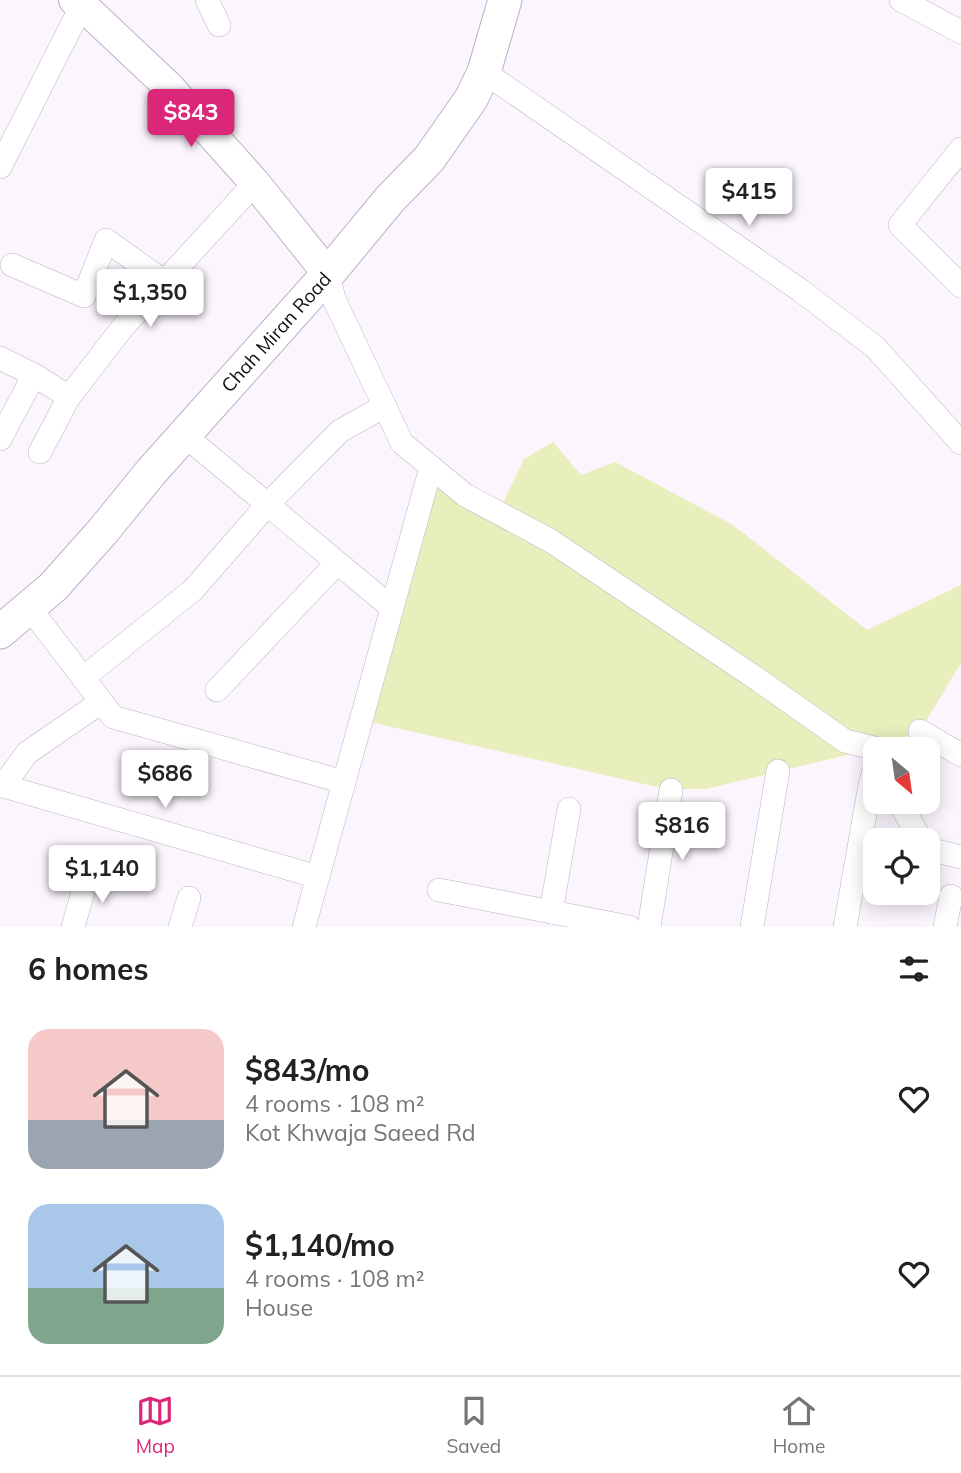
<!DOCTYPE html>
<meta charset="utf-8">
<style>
:root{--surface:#fff;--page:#f2f2f2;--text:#222;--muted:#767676;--line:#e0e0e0;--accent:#db2777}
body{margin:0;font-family:Mulish,sans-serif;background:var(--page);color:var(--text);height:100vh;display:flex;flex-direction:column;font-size:26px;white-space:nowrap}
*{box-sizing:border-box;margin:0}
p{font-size:23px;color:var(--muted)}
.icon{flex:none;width:38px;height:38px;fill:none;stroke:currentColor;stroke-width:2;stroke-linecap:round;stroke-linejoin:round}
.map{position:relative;height:927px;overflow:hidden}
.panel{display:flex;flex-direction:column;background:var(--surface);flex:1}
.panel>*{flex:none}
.needle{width:46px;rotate:151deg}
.fabs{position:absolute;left:863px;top:737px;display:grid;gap:14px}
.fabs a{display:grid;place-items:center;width:77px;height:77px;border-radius:14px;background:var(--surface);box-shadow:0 4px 18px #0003;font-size:35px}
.price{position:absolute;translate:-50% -60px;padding:0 16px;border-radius:7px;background:#fff;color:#222;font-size:23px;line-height:46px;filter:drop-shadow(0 2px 4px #0008)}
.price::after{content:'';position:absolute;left:50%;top:42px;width:21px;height:16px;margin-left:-10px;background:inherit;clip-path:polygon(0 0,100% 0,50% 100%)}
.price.active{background:var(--accent);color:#fff}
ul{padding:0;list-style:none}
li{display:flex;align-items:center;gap:21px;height:175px;padding:0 28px}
li span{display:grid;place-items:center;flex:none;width:196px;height:140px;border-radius:21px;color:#555}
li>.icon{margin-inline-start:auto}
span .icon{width:84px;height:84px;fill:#fffc;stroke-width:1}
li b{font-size:30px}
h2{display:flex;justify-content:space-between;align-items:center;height:84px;padding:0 28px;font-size:30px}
.menu{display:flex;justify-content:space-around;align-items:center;height:98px;border-top:2px solid var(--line);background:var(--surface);font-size:19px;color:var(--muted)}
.menu a{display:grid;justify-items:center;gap:4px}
.menu .active{color:var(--accent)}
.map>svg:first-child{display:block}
.green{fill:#e8efbc}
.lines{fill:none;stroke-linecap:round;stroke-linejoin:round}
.minor-casing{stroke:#bfb1c4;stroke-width:24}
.tertiary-casing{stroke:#bfb1c4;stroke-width:32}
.secondary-casing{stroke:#bfb1c4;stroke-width:35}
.minor{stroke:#fff;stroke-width:23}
.tertiary{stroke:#fff;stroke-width:30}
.secondary{stroke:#fff;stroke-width:33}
.labels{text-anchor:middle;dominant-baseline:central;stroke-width:7;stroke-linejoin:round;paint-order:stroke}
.street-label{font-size:19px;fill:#130e15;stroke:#fff}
</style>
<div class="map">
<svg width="961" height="927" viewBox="0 0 961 927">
<rect width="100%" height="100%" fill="#fbf5fd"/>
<path class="green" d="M553 442 581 475 615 462 733 525 867 630 961 585V663L920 731 876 748 706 789H666L361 720 431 467 500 509 524 459Z"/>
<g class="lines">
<defs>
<g id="minor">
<path d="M207 0 219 25"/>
<path d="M901 0 961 32"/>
<path d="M484 72 800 290 875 347 961 443"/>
<path d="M961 149 900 225 961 286"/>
<path d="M0 167 82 5"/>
<path d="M12 265 84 296 106 240 163 281"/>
<path d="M328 274 334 299 402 443 465 495 551 541 760 681 845 741 878 749"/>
<path d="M0 358 34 375 0 439"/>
<path d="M34 375 69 397 123 327 255 183"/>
<path d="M184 435 392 608"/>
<path d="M40 452 69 397"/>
<path d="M29 607 113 717 344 782"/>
<path d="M83 678 193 590 267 505 340 431 385 406"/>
<path d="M217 690 337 563"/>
<path d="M920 731 961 755"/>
<path d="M0 785 318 877"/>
<path d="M3 786 27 753 101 702"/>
<path d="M899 802 921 840"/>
<path d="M928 849 961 857"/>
<path d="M439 890 629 927"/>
<path d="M551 912 569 809"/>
<path d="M73 927 89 871"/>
<path d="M180 927 189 898"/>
<path d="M304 927 431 467"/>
<path d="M649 927 671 790"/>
<path d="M752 927 778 771"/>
<path d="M845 927 870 785 875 768"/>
<path d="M945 927 951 896"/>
</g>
<path id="tertiary" d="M74 0 82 5 170 88 255 183 328 274"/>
<path id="secondary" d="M0 632 53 587 103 531 151 472 328 274 390 199 429 159 471 99 484 72 505 0"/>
</defs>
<use href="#minor" class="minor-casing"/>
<use href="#tertiary" class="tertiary-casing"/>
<use href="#secondary" class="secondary-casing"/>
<use href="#minor" class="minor"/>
<use href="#tertiary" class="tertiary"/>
<use href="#secondary" class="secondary"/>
</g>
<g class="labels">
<g class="street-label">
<text transform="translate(276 332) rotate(-48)">Chah Miran Road</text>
</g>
</g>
</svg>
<div class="fabs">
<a><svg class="needle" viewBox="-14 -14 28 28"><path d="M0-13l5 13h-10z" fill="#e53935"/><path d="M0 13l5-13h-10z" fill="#767676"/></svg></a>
<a><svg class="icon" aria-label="locate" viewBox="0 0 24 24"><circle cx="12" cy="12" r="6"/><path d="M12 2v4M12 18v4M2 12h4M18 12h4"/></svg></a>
</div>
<b class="price active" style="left:191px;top:149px">$843</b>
<b class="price" style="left:749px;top:228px">$415</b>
<b class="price" style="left:150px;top:329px">$1,350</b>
<b class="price" style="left:165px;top:810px">$686</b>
<b class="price" style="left:682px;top:862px">$816</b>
<b class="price" style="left:102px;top:905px">$1,140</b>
</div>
<section class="panel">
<h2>6 homes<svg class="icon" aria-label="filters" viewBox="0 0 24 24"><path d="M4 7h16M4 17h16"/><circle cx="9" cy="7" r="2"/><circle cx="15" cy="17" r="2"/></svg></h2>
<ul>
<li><span style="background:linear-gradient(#f6c9c9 65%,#9aa5b1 0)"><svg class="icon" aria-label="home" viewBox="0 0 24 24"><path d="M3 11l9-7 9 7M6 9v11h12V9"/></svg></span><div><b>$843/mo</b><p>4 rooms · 108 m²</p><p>Kot Khwaja Saeed Rd</p></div><svg class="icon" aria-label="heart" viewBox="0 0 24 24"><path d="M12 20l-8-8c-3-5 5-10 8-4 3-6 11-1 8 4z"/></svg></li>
<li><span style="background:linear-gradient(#a9c7e8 60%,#7fa58c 0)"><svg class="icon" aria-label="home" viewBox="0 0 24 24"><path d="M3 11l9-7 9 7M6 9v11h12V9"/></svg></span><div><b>$1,140/mo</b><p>4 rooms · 108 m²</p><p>House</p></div><svg class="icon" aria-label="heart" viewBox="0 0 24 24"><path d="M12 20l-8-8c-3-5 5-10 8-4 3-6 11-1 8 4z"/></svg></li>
</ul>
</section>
<nav class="menu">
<a class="active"><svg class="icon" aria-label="map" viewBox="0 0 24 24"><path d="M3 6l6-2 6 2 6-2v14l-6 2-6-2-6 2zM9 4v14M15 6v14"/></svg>Map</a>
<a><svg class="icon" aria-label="saved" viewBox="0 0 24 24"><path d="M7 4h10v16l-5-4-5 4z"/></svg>Saved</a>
<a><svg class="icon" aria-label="home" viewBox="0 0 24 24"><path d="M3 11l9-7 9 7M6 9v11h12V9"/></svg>Home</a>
</nav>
